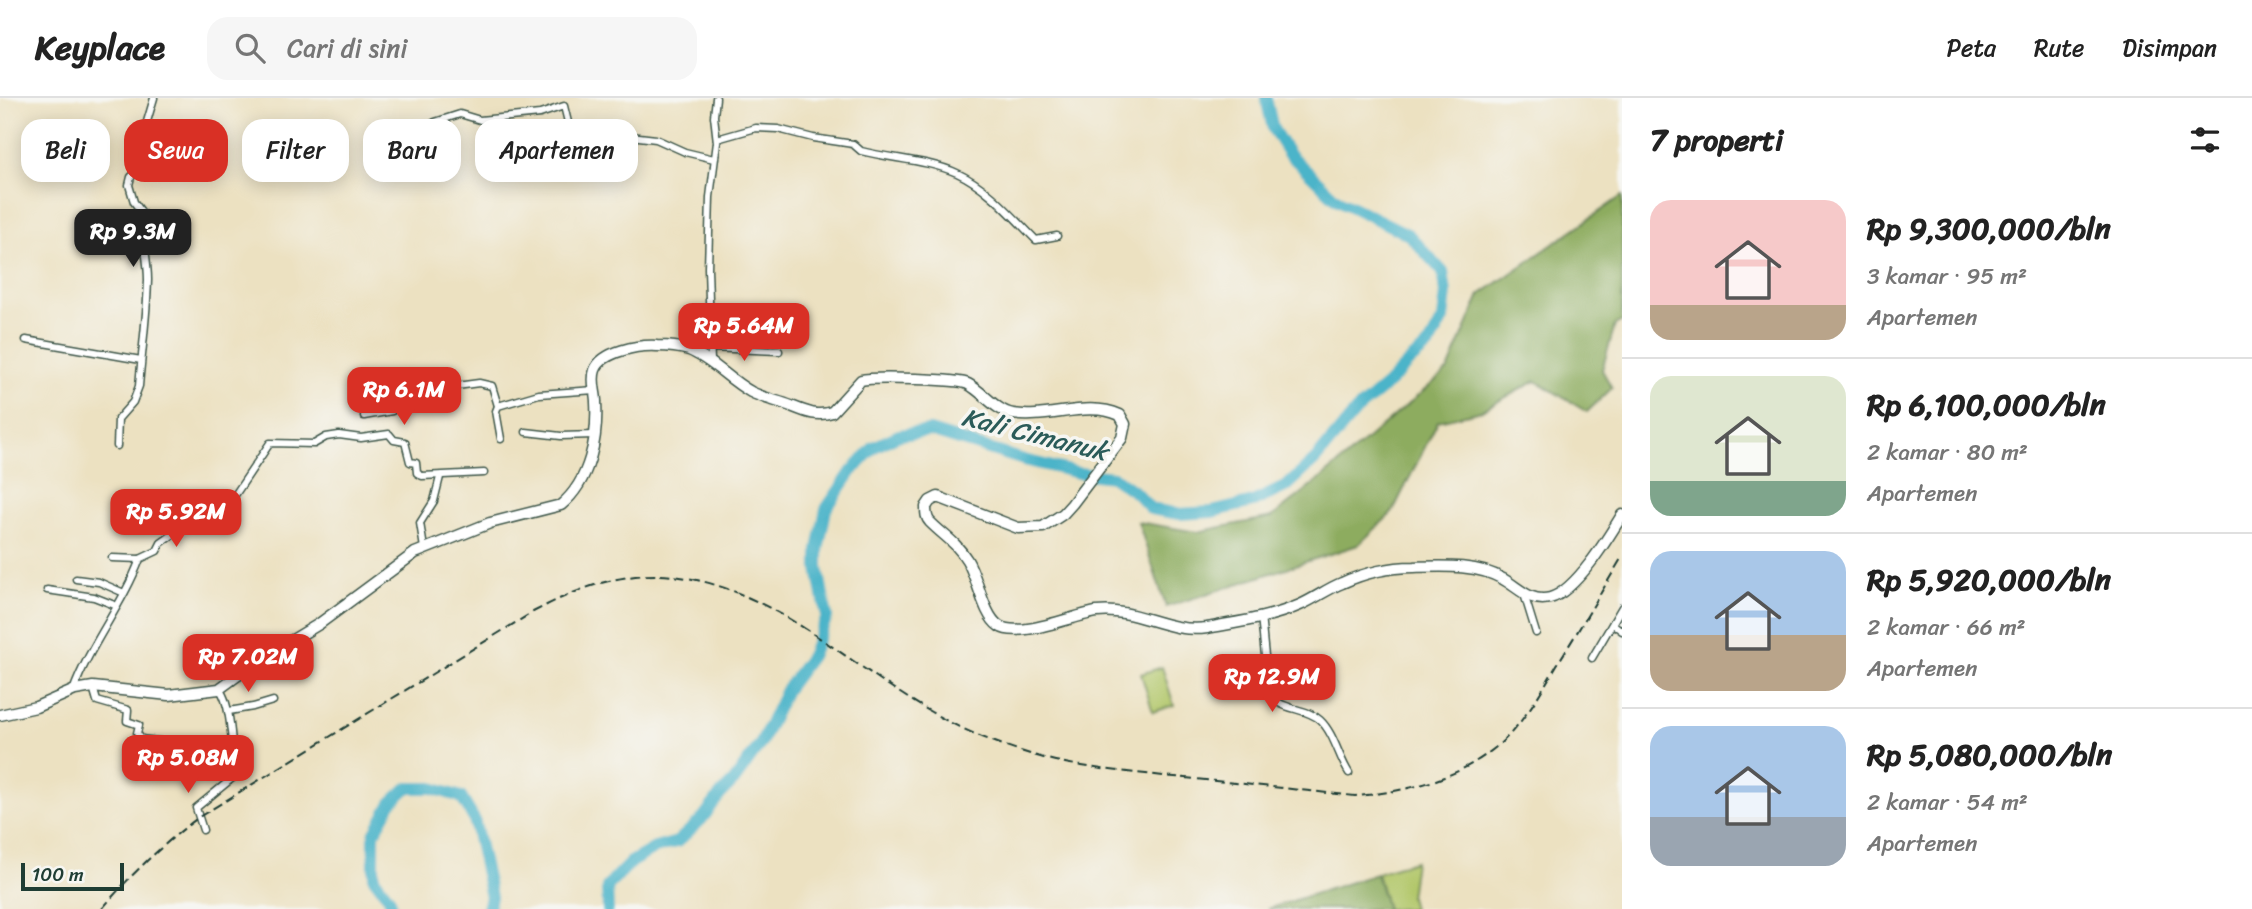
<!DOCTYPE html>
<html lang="id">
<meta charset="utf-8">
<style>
:root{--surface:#fff;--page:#f6f6f6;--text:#222;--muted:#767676;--line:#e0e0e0;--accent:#d93025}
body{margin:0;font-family:Sriracha,sans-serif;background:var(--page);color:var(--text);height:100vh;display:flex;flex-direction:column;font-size:26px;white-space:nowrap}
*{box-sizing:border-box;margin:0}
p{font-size:23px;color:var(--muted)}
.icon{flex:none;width:38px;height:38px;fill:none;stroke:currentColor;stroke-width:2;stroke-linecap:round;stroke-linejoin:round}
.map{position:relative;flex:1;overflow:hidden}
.panel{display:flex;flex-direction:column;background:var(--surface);width:630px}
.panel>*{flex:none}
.guide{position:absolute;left:21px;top:21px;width:665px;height:63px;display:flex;gap:14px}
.scale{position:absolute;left:21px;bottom:18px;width:103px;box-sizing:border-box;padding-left:7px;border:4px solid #1f3d34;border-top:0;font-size:19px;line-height:24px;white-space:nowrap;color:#1f3d34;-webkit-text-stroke:5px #f6f6f2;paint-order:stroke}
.price{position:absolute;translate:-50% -60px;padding:0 16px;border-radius:14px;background:var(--accent);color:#fff;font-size:23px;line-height:46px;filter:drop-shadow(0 2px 4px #0008)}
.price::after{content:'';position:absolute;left:50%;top:42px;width:21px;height:16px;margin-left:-10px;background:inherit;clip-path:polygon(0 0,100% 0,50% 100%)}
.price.on{background:#222;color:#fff}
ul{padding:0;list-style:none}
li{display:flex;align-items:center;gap:21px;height:175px;padding:0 28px}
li+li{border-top:2px solid var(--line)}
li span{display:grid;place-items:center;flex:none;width:196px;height:140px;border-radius:21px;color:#555}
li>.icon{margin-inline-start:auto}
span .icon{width:84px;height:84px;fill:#fffc;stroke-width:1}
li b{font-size:30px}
h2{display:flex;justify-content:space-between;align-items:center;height:84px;padding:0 28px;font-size:30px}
.pill{padding:0 24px;border-radius:21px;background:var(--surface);box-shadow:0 4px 18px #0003;font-size:24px;line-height:63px}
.pill.on{background:var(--accent);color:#fff}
header{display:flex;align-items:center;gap:42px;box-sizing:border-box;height:98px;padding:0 35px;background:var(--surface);border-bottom:2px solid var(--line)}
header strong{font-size:33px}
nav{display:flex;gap:38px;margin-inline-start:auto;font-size:24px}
.search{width:490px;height:63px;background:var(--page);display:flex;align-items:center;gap:18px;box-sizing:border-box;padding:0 24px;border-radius:21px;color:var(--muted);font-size:26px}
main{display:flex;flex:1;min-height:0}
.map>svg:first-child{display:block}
.green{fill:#b2c76b;stroke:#688250;stroke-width:2}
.forest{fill:#8dac5f;stroke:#56744a;stroke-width:2}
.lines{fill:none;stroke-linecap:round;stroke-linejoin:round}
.river{stroke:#4bb4c9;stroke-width:12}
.street-casing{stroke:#3e5649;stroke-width:9}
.primary-casing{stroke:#3e5649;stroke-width:13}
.street{stroke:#fff;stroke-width:6}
.primary{stroke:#fff;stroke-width:10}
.rail{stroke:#1f3d34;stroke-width:2;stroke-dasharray:10 5;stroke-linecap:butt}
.labels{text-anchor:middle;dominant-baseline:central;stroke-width:7;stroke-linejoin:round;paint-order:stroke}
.water-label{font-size:26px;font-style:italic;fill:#2a5b59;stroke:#f6f6f2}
</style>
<header>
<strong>Keyplace</strong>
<div class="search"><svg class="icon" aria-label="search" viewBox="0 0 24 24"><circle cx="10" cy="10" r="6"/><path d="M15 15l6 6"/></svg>Cari di sini</div>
<nav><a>Peta</a><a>Rute</a><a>Disimpan</a></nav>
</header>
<main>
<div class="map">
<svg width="1622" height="811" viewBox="0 0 1622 811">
<rect width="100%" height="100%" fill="#f6f6f2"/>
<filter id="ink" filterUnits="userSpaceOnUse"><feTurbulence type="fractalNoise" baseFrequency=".0143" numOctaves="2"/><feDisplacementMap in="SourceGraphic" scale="14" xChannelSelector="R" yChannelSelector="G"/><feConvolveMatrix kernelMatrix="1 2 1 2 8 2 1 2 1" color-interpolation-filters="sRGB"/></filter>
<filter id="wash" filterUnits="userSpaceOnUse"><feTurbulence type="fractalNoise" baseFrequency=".00686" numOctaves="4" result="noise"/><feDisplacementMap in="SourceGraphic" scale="28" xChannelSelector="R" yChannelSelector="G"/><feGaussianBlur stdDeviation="1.57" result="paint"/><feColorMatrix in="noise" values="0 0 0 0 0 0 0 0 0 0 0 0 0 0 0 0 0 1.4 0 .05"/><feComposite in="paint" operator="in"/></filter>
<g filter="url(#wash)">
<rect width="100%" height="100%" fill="#ece1c1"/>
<g class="green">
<path d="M1162 569 1174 607 1153 614 1141 576Z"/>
<path d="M1415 763 1410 799 1413 811H1387L1377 775Z"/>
</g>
<g class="forest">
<path d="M1622 98V223L1615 227 1602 272 1612 290 1587 314 1536 283 1478 314 1438 323 1392 415 1358 447 1166 509 1138 424 1197 434 1272 419 1324 378 1448 272 1480 197Z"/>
<path d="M1376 776 1387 811H1267Z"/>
</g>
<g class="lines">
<g class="river">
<path d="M392 811 390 801 374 780V736L391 705 407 690H432L461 699 474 721 491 799 488 811"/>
<path d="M608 811 607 789 631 764 655 750 677 744 702 721 720 697 734 683 761 645 786 592 811 558 827 519 818 470V452L826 411 852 373 874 349 899 337 930 333 1024 362 1078 375 1113 379 1136 395 1151 411 1179 416 1212 414 1253 404 1287 388 1316 361 1356 313 1388 286 1409 264 1429 247 1443 221 1446 195 1443 174 1409 137 1336 101 1288 55 1273 31 1266 0"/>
</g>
</g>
</g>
<g filter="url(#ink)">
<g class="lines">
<defs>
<g id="street">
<path d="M390 38 425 31 435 24 460 16 480 22 540 16 564 8 574 49"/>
<path d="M717 41 756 30 778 31 813 40 853 46 861 53C892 61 928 62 957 75 988 89 1012 118 1036 142L1057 138"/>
<path d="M531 52 589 49 601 42 622 37 656 41 685 54 714 61"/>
<path d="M26 242 141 262"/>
<path d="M710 250 779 253"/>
<path d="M711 264 708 170 710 99 717 44 714 18 716 0"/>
<path d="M364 318 392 313 400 299 405 295 479 285 492 288 498 308"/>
<path d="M526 334 561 338 594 337"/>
<path d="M501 341 496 313 498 308 539 296 595 292"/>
<path d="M117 348 118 321 133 304 139 288C142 253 147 217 148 182 148 159 141 138 143 116L134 104 129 87 131 79 139 71 145 52 146 27 154 0"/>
<path d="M424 450 420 425 434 403 440 379"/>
<path d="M112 460 140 461"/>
<path d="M76 481 99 484 124 495"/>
<path d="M47 492 94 499 117 508"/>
<path d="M1524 496 1536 535"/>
<path d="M1261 520C1264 537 1265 596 1279 605 1292 612 1309 612 1320 622 1334 635 1339 660 1349 675"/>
<path d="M1613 526 1622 533"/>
<path d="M274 552 281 574"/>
<path d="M1592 560 1622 509"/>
<path d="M93 589 97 603 128 612 127 623 139 627 137 635 141 641 166 644 186 652"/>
<path d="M73 593C90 546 123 507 140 461L157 453 161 445 178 433 206 422 231 403 270 345 314 346 326 339 339 337 361 340 389 336 394 342 405 344 410 364 416 365 417 375 422 378 484 375"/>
<path d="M229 613 253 609 273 603"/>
<path d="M206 662 234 672"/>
<path d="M203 732 196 710 235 678C232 657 232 604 219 591"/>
</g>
<path id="primary" d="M0 617 36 609 75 592 93 589 169 597 219 591 256 564 319 526 415 455 490 425 561 407C590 383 598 340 596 304 596 294 591 283 595 272 602 253 639 247 657 248 667 248 679 249 689 252 712 261 729 282 751 294 763 300 778 303 791 308 806 314 817 319 832 314L861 282C873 279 959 281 968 286 983 294 996 313 1013 316 1048 322 1087 302 1120 317L1125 326 1122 340 1072 406 1063 416 1043 429 1018 430 938 399 930 403 926 409C926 415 926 420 930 424 945 439 955 443 967 462 978 480 983 517 999 528 1019 541 1074 517 1097 514 1134 509 1169 536 1207 530 1238 524 1270 520 1300 507 1314 501 1327 491 1342 485 1364 475 1391 469 1414 469 1443 468 1478 466 1503 481 1518 489 1530 505 1550 500 1576 493 1608 440 1622 417"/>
</defs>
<use href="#street" class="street-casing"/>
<use href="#primary" class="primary-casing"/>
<use href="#street" class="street"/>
<use href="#primary" class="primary"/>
<path class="rail" d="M102 811C131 776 163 746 199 719L533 514C573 493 613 476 659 477 763 481 845 565 931 614 963 633 998 646 1033 657 1076 670 1121 673 1164 678 1228 684 1291 691 1355 698 1410 694 1470 678 1510 636 1529 615 1544 589 1558 565 1580 530 1601 495 1622 459"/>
</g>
</g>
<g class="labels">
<g class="water-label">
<text transform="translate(1035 336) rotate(14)">Kali Cimanuk</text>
</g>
</g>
</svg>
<div class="scale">100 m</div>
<b class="price on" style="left:133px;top:171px">Rp 9.3M</b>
<b class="price" style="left:744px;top:265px">Rp 5.64M</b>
<b class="price" style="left:404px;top:329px">Rp 6.1M</b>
<b class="price" style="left:176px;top:451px">Rp 5.92M</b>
<b class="price" style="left:248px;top:596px">Rp 7.02M</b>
<b class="price" style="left:1272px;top:616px">Rp 12.9M</b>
<b class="price" style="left:188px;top:697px">Rp 5.08M</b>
<div class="guide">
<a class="pill">Beli</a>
<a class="pill on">Sewa</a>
<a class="pill">Filter</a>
<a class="pill">Baru</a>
<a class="pill">Apartemen</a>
</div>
</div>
<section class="panel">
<h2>7 properti<svg class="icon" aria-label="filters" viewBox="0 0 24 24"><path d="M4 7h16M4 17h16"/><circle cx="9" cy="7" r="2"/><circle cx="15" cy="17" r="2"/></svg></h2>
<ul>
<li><span style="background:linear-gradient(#f6c9c9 75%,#b9a48a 0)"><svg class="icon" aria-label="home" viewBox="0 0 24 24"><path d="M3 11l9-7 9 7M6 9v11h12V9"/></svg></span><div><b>Rp 9,300,000/bln</b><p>3 kamar · 95 m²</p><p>Apartemen</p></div></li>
<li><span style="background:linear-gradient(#dfe7d0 75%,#7fa58c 0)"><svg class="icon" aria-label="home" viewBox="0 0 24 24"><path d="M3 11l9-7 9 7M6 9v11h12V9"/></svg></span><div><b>Rp 6,100,000/bln</b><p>2 kamar · 80 m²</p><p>Apartemen</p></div></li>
<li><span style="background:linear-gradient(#a9c7e8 60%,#b9a48a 0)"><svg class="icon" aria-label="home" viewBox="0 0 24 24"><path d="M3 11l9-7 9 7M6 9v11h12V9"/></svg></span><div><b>Rp 5,920,000/bln</b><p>2 kamar · 66 m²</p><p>Apartemen</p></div></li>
<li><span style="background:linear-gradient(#a9c7e8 65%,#9aa5b1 0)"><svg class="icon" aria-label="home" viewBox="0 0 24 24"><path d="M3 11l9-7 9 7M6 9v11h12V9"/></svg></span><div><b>Rp 5,080,000/bln</b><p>2 kamar · 54 m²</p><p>Apartemen</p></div></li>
</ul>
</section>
</main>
